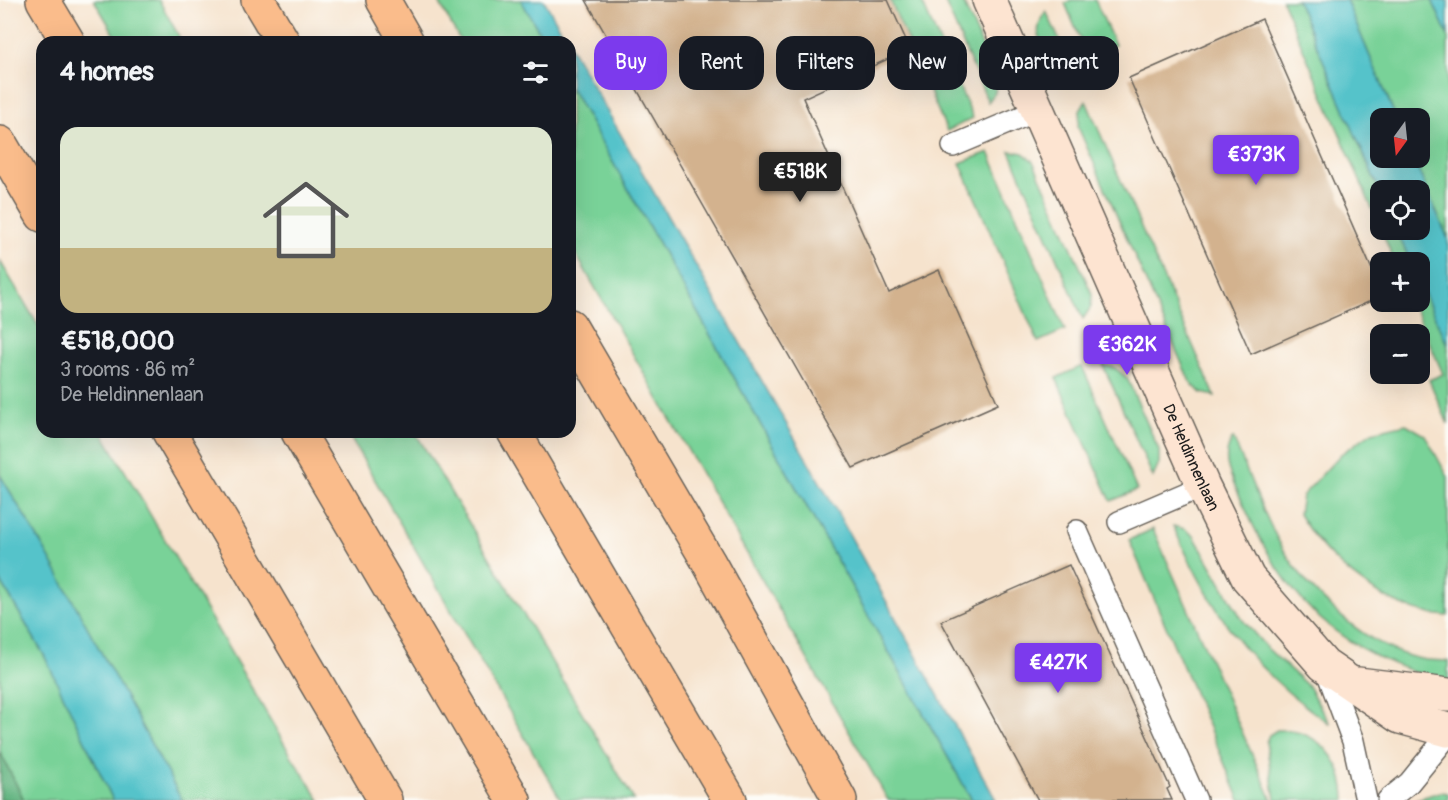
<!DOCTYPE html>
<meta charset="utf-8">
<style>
:root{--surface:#171b24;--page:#242831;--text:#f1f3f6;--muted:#9ea1a6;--line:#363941;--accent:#7c3aed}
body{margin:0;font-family:Pangolin,sans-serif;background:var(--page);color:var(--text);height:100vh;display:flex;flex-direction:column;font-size:22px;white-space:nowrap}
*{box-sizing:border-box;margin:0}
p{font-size:20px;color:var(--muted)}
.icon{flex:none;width:33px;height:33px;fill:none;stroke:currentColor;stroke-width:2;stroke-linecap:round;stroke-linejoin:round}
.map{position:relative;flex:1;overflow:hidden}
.sheet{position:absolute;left:36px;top:36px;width:540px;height:402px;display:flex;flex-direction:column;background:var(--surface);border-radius:18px;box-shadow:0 6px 24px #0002}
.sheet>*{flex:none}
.guide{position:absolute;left:594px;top:36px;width:570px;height:54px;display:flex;gap:12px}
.needle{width:39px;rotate:195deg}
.tools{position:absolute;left:1370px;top:108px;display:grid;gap:12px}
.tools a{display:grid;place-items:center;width:60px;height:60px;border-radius:12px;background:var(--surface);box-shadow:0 6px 24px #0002;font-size:30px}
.price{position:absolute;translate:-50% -51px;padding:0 14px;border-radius:6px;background:var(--accent);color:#fff;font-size:20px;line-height:39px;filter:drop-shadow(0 2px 3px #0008)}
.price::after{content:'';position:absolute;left:50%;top:36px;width:18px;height:14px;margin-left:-9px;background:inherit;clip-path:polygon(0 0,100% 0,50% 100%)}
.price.selected{background:#222;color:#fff}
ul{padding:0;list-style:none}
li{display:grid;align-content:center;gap:12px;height:318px;padding:0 24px}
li+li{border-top:2px solid var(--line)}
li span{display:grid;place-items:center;height:186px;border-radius:18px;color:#555}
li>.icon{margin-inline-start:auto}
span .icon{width:108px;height:108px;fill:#fffc;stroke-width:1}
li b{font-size:26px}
h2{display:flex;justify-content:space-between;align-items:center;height:72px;padding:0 24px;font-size:26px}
.pill{padding:0 21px;border-radius:18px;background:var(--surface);box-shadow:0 6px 24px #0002;font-size:21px;line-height:54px}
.pill.selected{background:var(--accent);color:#fff}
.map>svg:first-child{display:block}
.green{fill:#79d298;stroke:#4a775a;stroke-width:1.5}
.forest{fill:#62b480;stroke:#3f684e;stroke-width:1.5}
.water{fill:#55c3ca;stroke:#387073;stroke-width:1.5}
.building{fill:#d3b28e}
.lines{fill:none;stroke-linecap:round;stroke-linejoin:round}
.lane-casing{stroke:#68625a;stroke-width:24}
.secondary-casing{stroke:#68625a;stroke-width:36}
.highway-casing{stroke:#68625a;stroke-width:36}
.lane{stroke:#fff;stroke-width:21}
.secondary{stroke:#fde4d1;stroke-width:33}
.highway{stroke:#fabc8b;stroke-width:33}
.labels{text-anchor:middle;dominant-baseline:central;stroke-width:4.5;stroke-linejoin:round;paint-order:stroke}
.street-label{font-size:16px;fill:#1c1c1c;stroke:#fdfcf7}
</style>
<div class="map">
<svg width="1448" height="800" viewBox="0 0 1448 800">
<rect width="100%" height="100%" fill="#fdfcf7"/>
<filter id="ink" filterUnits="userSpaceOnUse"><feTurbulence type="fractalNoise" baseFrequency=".0167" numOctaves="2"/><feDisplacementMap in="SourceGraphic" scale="12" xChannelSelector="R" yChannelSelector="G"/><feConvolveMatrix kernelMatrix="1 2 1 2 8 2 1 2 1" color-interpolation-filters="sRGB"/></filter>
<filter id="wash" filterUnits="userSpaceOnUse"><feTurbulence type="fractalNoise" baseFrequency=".008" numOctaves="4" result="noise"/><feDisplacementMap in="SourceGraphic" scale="24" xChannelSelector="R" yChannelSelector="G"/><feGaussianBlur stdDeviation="1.35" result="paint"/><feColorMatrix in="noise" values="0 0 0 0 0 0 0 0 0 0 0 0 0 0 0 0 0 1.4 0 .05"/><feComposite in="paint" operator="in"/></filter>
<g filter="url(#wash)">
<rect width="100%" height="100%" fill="#f6e3cd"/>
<g class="green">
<path d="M94 0H159L182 42H119Z"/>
<path d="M438 0H521L545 42H461Z"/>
<path d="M890 0H921L973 118 947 131Z"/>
<path d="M944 0H962L997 79 995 93 988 102Z"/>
<path d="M1071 0H1095L1115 45 1088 58 1065 3Z"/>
<path d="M1282 0H1297L1380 192V227Z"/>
<path d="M1346 0H1432L1448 36V239L1413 158H1419V118H1396Z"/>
<path d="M1046 11 1070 63C1043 59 1029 34 1046 11Z"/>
<path d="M570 86 972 800H888L570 244Z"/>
<path d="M1086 101 1215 396 1201 393 1190 382 1078 127 1080 111Z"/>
<path d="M1010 151 1023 153 1033 161 1092 294 1091 307 1083 319Z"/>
<path d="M989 152 1065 330 1038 342 960 163Z"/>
<path d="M1381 230H1396L1411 262H1395Z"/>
<path d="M0 261 42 332V432H102L292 757 320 800H182L45 550 0 475Z"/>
<path d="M1419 282 1448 346V424L1429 380 1443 374 1412 302H1419Z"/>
<path d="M1103 365 1115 368 1127 378 1159 450V464L1153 477Z"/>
<path d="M1082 366 1137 490 1111 501 1056 378Z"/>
<path d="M1406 424 1425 435 1448 477V616C1389 613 1328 564 1299 514L1302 496 1341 454 1372 432Z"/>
<path d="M347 432H415L634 800H561Z"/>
<path d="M1233 438C1249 474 1262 513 1282 547 1309 593 1366 648 1421 659 1429 661 1439 660 1448 661V682C1341 655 1285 602 1242 501 1233 480 1218 460 1233 438Z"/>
<path d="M1173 526 1185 529 1194 536 1242 619 1266 647 1308 686 1330 724C1249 669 1213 614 1173 526Z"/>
<path d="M1153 529 1272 800H1240L1129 540Z"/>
<path d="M0 580 44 655 113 800H24L0 752Z"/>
<path d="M1277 730C1319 729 1344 760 1345 800H1275L1266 742 1269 735Z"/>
<path d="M1440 792 1448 793V800H1414Z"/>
</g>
<path class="forest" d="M0 752 24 800H0Z"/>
<g class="water">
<path d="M521 0H544L568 42H545Z"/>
<path d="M1297 0H1346L1396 118H1380V158H1413L1448 239V346L1419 282V262H1411L1396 230H1419V190L1380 192Z"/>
<path d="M1432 0H1448V36Z"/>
<path d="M570 46 837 512 996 800H972L570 86Z"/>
<path d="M0 475 45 550 182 800H113L44 655 0 580Z"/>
</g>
<g id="blocks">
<g class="building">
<path d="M586 0H888L910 49 803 98 889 293 939 270 998 404 853 468Z"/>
<path d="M1262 19 1380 288V297L1251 354 1129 78Z"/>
<path d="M1069 565 1170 787 1167 789 1172 800H1038L941 621Z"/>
</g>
</g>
</g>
<g filter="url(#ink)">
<use href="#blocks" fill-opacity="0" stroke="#68625a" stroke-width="1.5"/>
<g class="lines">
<defs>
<g id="lane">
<path d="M953 146 1038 110"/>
<path d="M1119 522 1203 486"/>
<path d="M1077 531 1196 800"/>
<path d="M1325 666 1353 741 1366 800"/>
<path d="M1388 800 1409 783 1448 735"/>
</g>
<g id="secondary">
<path id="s1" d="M989 0 1203 486 1248 578 1324 665 1400 717 1448 730"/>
<path d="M1358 684 1448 695"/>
</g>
<g id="highway">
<path d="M43 0 68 42"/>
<path d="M258 0 283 42"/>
<path d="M383 0 407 42"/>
<path d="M0 143 42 215"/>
<path d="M570 326 708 561 840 800"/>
<path d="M169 432 385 800"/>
<path d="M298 432 514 800"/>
<path d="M514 432 730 800"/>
</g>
</defs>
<use href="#lane" class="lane-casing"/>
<use href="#secondary" class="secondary-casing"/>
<use href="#highway" class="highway-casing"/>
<use href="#lane" class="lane"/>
<use href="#secondary" class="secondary"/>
<use href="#highway" class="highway"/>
</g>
</g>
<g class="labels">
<g class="street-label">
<text stroke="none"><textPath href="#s1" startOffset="500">De Heldinnenlaan</textPath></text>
</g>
</g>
</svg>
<div class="tools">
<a><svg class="needle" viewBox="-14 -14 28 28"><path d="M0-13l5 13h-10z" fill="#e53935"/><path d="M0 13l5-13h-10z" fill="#9ea1a6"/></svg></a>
<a><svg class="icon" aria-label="locate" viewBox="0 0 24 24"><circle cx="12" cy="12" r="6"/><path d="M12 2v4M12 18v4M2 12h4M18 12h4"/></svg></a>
<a>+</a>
<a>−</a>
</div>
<b class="price" style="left:1256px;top:186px">€373K</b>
<b class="price selected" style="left:800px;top:203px">€518K</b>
<b class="price" style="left:1127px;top:376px">€362K</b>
<b class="price" style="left:1058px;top:694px">€427K</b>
<div class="guide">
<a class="pill selected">Buy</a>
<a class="pill">Rent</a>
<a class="pill">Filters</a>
<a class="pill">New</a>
<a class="pill">Apartment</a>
</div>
<section class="sheet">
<h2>4 homes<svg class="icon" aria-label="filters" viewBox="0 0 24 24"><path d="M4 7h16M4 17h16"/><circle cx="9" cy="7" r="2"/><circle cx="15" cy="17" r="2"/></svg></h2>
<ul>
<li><span style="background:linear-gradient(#dfe7d0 65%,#c2b280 0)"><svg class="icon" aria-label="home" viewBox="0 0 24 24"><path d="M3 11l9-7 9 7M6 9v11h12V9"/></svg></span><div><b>€518,000</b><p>3 rooms · 86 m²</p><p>De Heldinnenlaan</p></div></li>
</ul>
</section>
</div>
